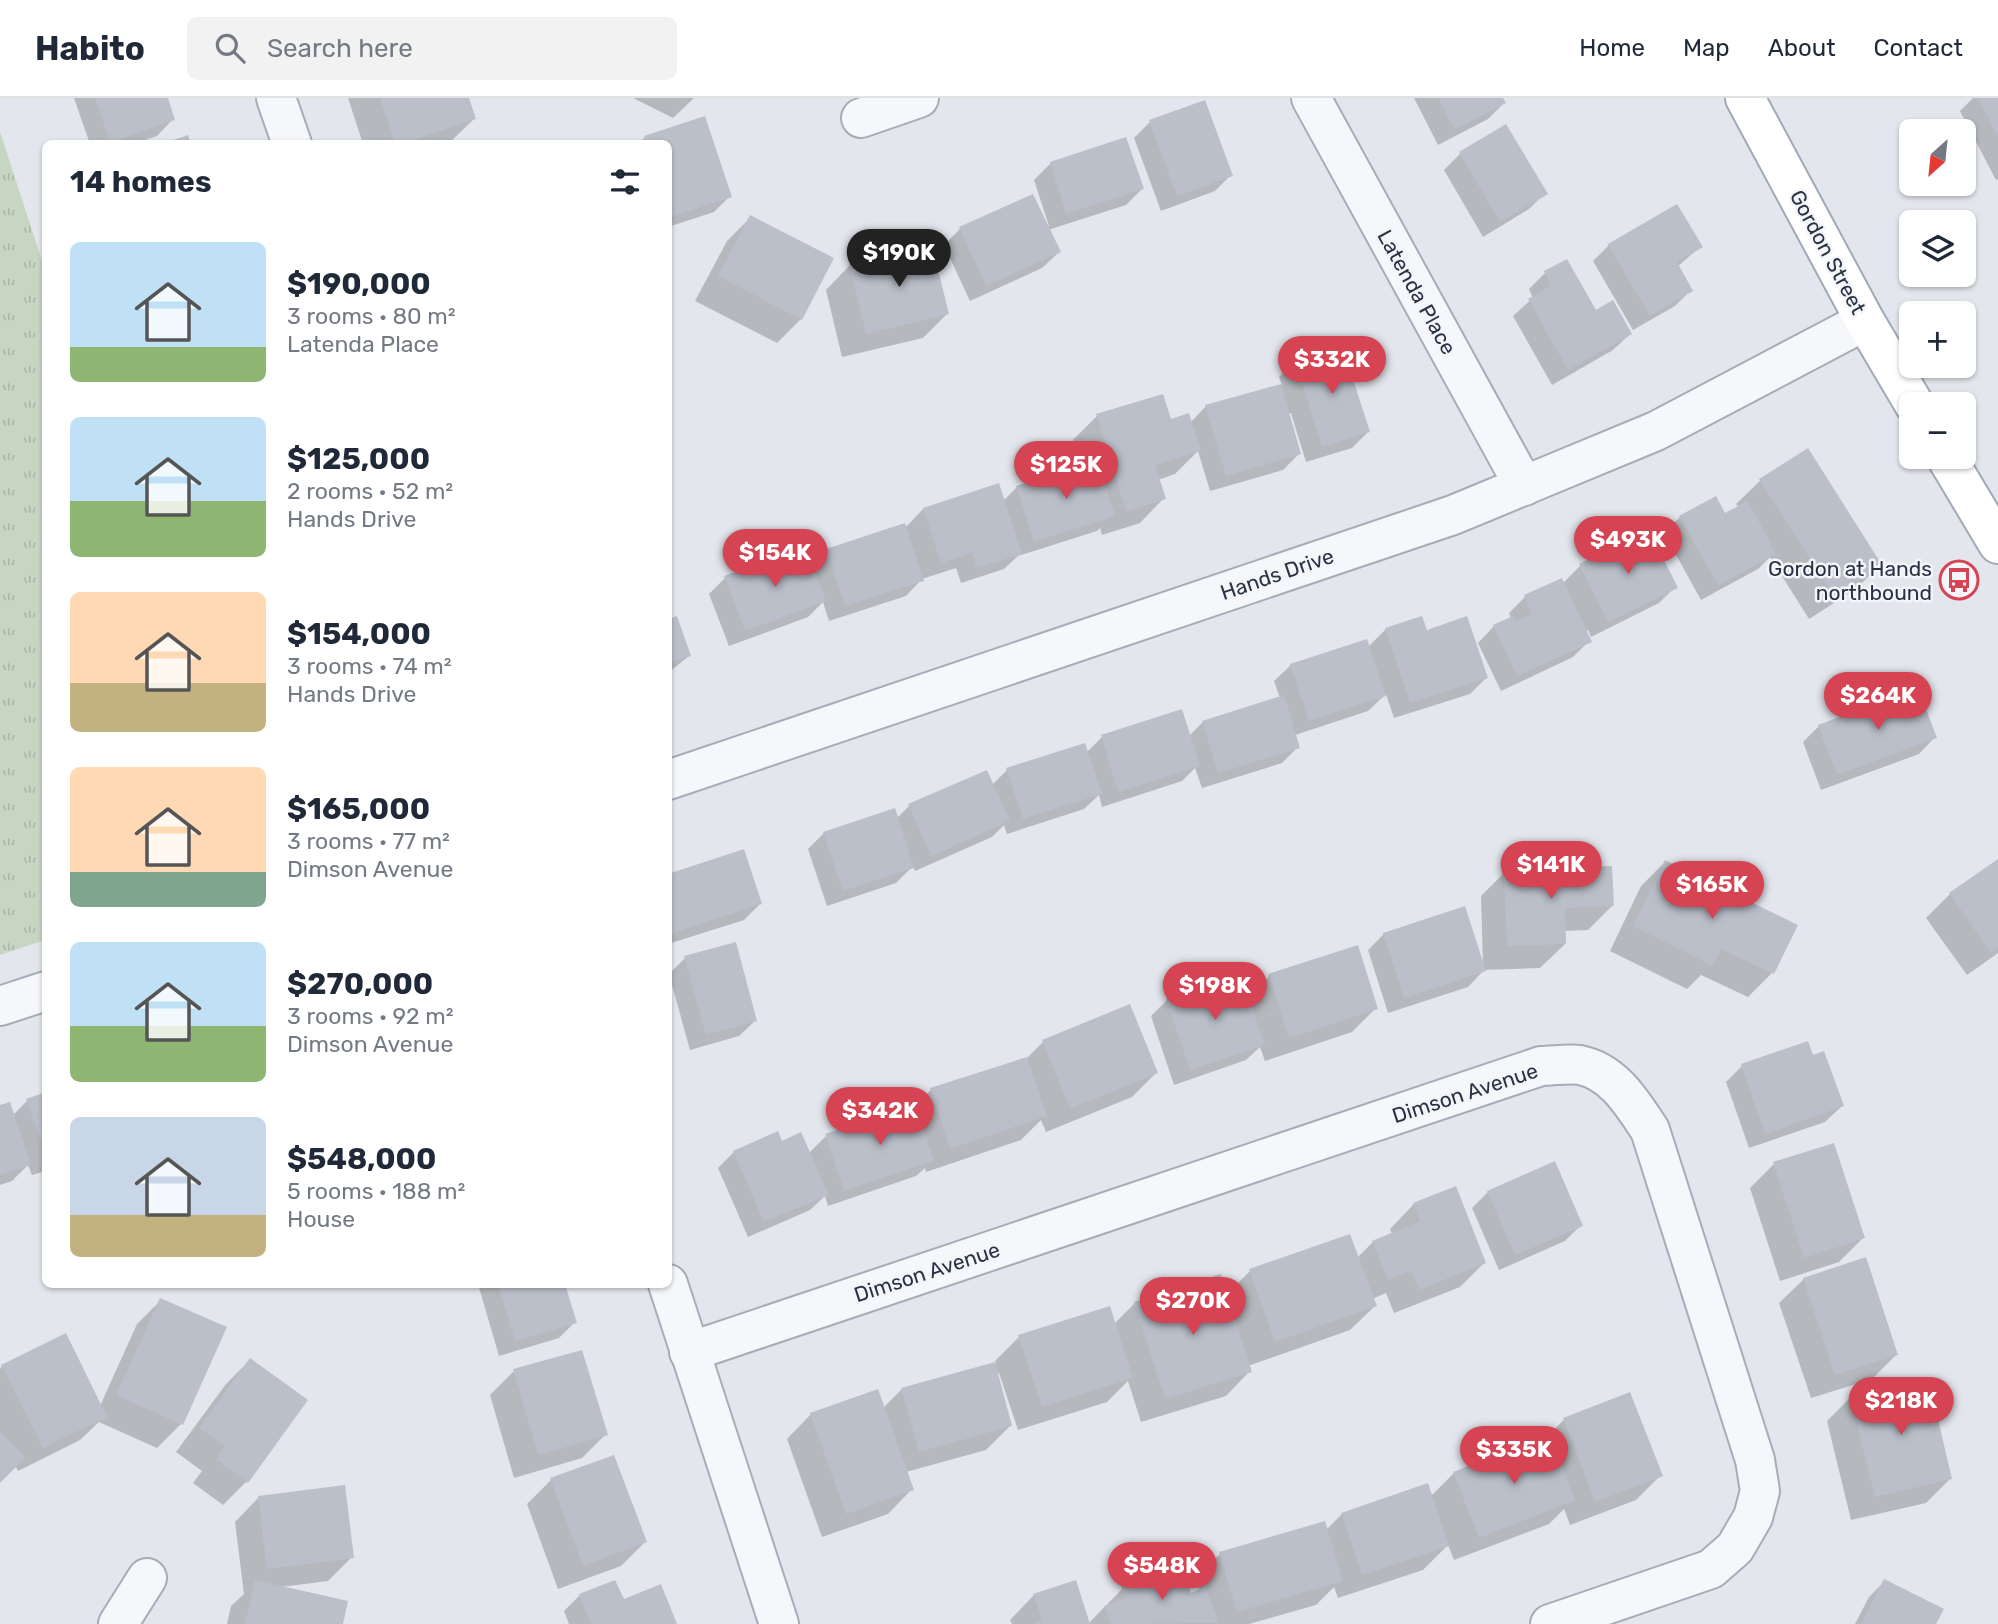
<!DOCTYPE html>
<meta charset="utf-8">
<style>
:root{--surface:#fff;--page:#f2f2f3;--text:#1f2937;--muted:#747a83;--line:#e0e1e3;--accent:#d64352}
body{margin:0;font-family:Rubik,sans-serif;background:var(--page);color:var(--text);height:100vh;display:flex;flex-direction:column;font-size:26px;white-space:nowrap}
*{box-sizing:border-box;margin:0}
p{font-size:23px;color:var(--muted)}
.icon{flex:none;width:38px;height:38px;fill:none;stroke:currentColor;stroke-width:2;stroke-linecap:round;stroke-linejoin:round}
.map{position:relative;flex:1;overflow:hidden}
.details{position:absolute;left:42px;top:42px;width:630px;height:1148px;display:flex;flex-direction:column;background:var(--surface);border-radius:10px;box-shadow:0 2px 5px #0004}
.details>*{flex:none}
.needle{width:46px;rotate:207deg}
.buttons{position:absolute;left:1899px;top:21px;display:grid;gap:14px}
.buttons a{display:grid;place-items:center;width:77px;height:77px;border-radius:10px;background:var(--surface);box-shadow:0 2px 5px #0004;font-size:35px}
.price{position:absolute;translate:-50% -60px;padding:0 16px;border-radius:24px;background:var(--accent);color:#fff;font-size:23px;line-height:46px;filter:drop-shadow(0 2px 4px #0008)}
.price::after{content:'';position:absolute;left:50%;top:42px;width:21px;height:16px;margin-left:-10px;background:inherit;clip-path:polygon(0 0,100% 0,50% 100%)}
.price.current{background:#222;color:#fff}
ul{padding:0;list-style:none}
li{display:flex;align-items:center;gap:21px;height:175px;padding:0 28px}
li span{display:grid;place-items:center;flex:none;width:196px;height:140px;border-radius:10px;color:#555}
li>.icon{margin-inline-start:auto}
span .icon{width:84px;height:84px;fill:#fffc;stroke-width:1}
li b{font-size:30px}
h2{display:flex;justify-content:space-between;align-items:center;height:84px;padding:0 28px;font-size:30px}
header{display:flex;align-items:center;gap:42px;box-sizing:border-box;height:98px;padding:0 35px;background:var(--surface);border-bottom:2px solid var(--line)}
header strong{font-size:33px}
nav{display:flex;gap:38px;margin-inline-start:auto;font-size:24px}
.search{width:490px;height:63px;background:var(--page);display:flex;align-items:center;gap:18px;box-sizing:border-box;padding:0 24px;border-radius:10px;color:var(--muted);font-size:26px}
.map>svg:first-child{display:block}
.park{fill:url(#park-tufts)}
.shadow{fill:#0003}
.building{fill:#babfca}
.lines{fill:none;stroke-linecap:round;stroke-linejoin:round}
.minor-casing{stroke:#a7acb7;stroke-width:42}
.major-casing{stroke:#a1a9b8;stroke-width:42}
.minor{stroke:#f6f7fa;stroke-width:38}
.major{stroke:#fff;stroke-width:38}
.labels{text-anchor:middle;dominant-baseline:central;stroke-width:5;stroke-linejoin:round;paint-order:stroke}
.street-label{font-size:21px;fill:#293245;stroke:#f3f5f9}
.poi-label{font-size:21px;fill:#293245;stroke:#f3f5f9;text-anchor:end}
</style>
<header>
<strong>Habito</strong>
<div class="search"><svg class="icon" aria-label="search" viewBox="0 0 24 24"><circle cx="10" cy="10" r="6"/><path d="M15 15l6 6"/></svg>Search here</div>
<nav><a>Home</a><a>Map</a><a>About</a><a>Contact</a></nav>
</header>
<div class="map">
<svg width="1998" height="1526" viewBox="0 0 1998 1526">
<defs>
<pattern id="park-tufts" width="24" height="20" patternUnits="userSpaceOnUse" patternTransform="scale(1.75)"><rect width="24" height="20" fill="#c7d6c3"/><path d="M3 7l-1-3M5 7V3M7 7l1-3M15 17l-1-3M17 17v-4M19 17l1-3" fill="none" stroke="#abb8a9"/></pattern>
</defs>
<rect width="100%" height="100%" fill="#e3e6ec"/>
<path class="park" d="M0 34 45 172V842L0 857Z"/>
<g class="shadow">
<path d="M74 0H166L173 21 157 38 133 46H90Z"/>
<path d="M348 0H467L474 21 448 46H363Z"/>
<path d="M633 0H694L673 20Z"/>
<path d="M1414 0H1501L1504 5 1488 21 1438 47Z"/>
<path d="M1973 0H1998V81L1996 82 1960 13Z"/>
<path d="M704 20 730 98 714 114 668 129V46H639L645 39Z"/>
<path d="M1150 24 1231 77 1215 93 1161 113 1134 40Z"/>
<path d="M1505 29 1545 95 1529 111 1483 139 1444 72 1460 56Z"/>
<path d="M1051 65 1142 91 1126 107 1048 132 1059 154 1042 170 970 203 944 147 960 131 1049 128 1034 82Z"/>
<path d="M751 119 801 221 777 245 695 203 727 143Z"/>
<path d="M1609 147 1700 149 1677 169 1691 192 1675 208 1633 232 1593 163Z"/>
<path d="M1566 163 1596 214 1630 236 1613 252 1552 287 1513 218 1533 200 1529 191 1545 175Z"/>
<path d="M850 167 947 216 923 240 842 259 826 192Z"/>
<path d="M1295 263 1368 334 1352 350 1306 364 1291 315 1288 316 1299 356 1283 372 1210 393 1198 353 1175 376 1158 382 1164 400 1140 425 1102 437 1100 430 1097 433 1018 458 1004 471 961 485 956 470 922 481 906 498 829 523 823 504 808 519 729 548 709 496 725 480 810 469 827 452 905 430 923 411 1003 403 1017 389 1081 368 1073 342 1097 318 1190 325 1206 308 1282 287 1279 279Z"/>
<path d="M1761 382 1880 467 1856 491 1809 521 1770 459 1758 471 1701 502 1664 435 1680 419 1724 417 1739 410 1736 406Z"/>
<path d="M1580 468 1675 489 1659 505 1591 539 1588 532 1585 533 1589 543 1573 559 1501 593 1478 545 1494 528 1511 520 1509 515 1525 499 1563 485Z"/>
<path d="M668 523 689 558 668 575Z"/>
<path d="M1386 531 1425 534 1486 580 1470 596 1394 620 1386 596 1368 613 1295 637 1298 649 1282 665 1202 690 1195 670 1182 683 1102 709 1099 697 1084 711 1007 736 1004 727 992 739 915 773 913 768 896 785 827 808 808 751 824 735 896 721 909 708 992 687 1007 672 1087 654 1102 639 1189 638 1203 624 1280 600 1274 583 1291 567 1368 549Z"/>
<path d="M1819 628 1935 639 1919 656 1821 692 1803 644Z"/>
<path d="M1998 763V855L1967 877 1926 820 1950 796Z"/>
<path d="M1665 764 1796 828 1772 875 1748 899 1701 877 1687 891 1610 853 1641 788Z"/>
<path d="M1505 774 1612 808 1588 832 1564 833 1565 846 1540 870 1484 872 1468 889 1388 915 1368 852 1384 836 1483 867 1481 798Z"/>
<path d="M668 777 760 806 744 822 668 846Z"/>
<path d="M685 860 756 922 739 938 690 952 669 876Z"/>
<path d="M1269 878 1376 910 1352 934 1265 963 1260 949 1246 962 1174 987 1151 918 1167 902 1247 900Z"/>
<path d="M1043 944 1156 975 1132 999 1046 1034 1041 1022 1021 1042 926 1074 925 1070 916 1078 828 1108 825 1098 810 1112 748 1139 718 1070 734 1054 781 1045 809 1055 826 1038 915 1008 931 992 1026 961Z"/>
<path d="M1812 959 1842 1008 1825 1024 1749 1050 1726 984 1742 968Z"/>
<path d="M46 996V1073L32 1077 28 1067 12 1083 0 1087V1009L12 1018 27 1003Z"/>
<path d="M1774 1066 1863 1140 1839 1164 1780 1183 1750 1090Z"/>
<path d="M1488 1094 1581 1127 1565 1143 1499 1172 1472 1110Z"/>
<path d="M1414 1106 1484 1165 1460 1189 1394 1215 1386 1195 1372 1201 1375 1208 1350 1232 1248 1268 1250 1273 1226 1298 1141 1324 1128 1283 1107 1304 1018 1332 999 1275 996 1276 1010 1328 986 1352 906 1374 912 1391 888 1416 822 1439 787 1341 811 1316 883 1310 902 1291 996 1266 995 1263 1019 1239 1114 1226 1135 1205 1226 1197 1250 1173 1357 1160 1373 1144 1392 1136 1390 1131Z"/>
<path d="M1804 1181 1896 1257 1872 1281 1811 1300 1779 1205Z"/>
<path d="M478 1186H563L575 1224 559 1240 499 1258Z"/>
<path d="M161 1202 181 1326 157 1350 99 1324 80 1342 18 1373 15 1367 0 1383V1271L2 1268 100 1308 137 1226Z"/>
<path d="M250 1262 247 1383 223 1407 193 1385 202 1373 176 1354 226 1286Z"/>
<path d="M514 1273 606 1336 582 1360 514 1380 490 1297Z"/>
<path d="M1629 1296 1661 1377 1636 1402 1570 1427 1564 1411 1549 1426 1454 1462 1448 1447 1423 1472 1338 1500 1334 1489 1316 1507 1249 1526H1012L1010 1522 1034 1497 1088 1526 1122 1491 1179 1468 1190 1497 1200 1493 1196 1480 1220 1456 1326 1432 1342 1416 1431 1398 1454 1375 1545 1340 1564 1322Z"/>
<path d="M1851 1299 1950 1381 1926 1405 1851 1422 1827 1323Z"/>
<path d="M551 1382 645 1444 621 1468 558 1491 527 1406Z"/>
<path d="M259 1399 352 1459 328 1483 281 1489 341 1526H227L231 1508 244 1496 235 1424Z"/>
<path d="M1885 1483 1934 1526H1855L1869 1499Z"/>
<path d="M580 1497 623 1503 676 1526H569L564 1513Z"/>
</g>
<g class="building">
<path d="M95 0H168L175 22 110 44Z"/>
<path d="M380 0H469L476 21 402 46H395Z"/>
<path d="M1438 0H1503L1506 5 1455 32Z"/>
<path d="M1978 0H1998V39Z"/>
<path d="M1205 2 1233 78 1177 98 1149 22Z"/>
<path d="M705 18 732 99 671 119 668 111V46H647L644 38Z"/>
<path d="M1506 26 1548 96 1500 124 1459 54Z"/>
<path d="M188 37 191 46H165V45Z"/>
<path d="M1126 39 1144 91 1066 116 1050 64Z"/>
<path d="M1033 96 1061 154 986 188 959 129Z"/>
<path d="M1677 106 1703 149 1677 164 1693 193 1650 218 1608 146Z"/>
<path d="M750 117 834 160 802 222 718 178Z"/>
<path d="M932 147 949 216 866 236 849 166Z"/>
<path d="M1567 161 1596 212 1613 202 1632 236 1568 272 1528 201 1551 188 1544 173Z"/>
<path d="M1342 247 1370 334 1322 349 1295 262Z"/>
<path d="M1281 286 1301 356 1226 378 1205 307Z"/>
<path d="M1163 296 1171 321 1189 315 1201 353 1155 367 1166 401 1126 414 1096 316Z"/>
<path d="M1808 350 1882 467 1834 498 1759 381Z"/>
<path d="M1097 361 1115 418 1034 444 1016 388Z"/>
<path d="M999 385 1022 456 977 470 972 455 941 465 923 410Z"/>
<path d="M1716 398 1725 415 1748 403 1776 456 1718 487 1679 418Z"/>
<path d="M905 425 924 483 845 508 826 451Z"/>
<path d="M1649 432 1678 490 1608 524 1579 466Z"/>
<path d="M805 448 826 503 745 533 724 478Z"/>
<path d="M1562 480 1592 544 1517 578 1493 527 1513 518 1515 524 1532 516 1524 497Z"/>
<path d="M677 518 691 558 668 565V521Z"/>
<path d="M1422 518 1427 532 1467 518 1488 580 1410 605 1385 530Z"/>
<path d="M1367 541 1386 598 1309 623 1290 566Z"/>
<path d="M1918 590 1937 640 1837 677 1818 627Z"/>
<path d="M1284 597 1300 650 1218 675 1202 623Z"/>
<path d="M1182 611 1200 668 1118 694 1101 637Z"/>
<path d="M1085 645 1102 696 1023 721 1006 670Z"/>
<path d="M987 672 1010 723 931 758 908 706Z"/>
<path d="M895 710 914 770 843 793 823 734Z"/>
<path d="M744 751 762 806 668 837V776Z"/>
<path d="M1998 761V850L1991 855 1949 795Z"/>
<path d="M1665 762 1798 827 1774 876 1721 851 1712 868 1633 828Z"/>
<path d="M1612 768 1614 808 1565 810 1566 846 1507 848 1504 772Z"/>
<path d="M1465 808 1486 873 1404 900 1383 835Z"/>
<path d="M736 844 757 923 706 937 684 858Z"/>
<path d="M1358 847 1378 911 1289 940 1268 876Z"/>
<path d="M1240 875 1265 947 1190 972 1166 901Z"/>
<path d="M1130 906 1158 975 1070 1011 1042 942Z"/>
<path d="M1808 943 1813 957 1824 953 1844 1008 1765 1036 1741 966Z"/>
<path d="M1027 959 1047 1018 950 1051 930 990Z"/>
<path d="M46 994V1054H45L26 1001Z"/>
<path d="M10 1004 31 1067 0 1077V1007Z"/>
<path d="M916 1006 934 1063 844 1093 825 1036Z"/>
<path d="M778 1033 782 1043 801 1034 829 1097 764 1124 733 1053Z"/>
<path d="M1834 1045 1865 1140 1804 1160 1773 1064Z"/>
<path d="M1555 1063 1583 1128 1515 1157 1487 1093Z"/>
<path d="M1456 1088 1486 1165 1419 1192 1411 1173 1388 1182 1372 1143 1420 1123 1413 1105Z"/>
<path d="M1350 1136 1377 1208 1275 1244 1249 1171Z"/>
<path d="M1866 1159 1898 1257 1835 1277 1803 1180Z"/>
<path d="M1221 1176 1252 1274 1165 1301 1134 1204Z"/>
<path d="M498 1186H565L577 1225 515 1243Z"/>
<path d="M160 1200 227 1229 183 1327 116 1297Z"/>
<path d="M1110 1208 1133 1280 1042 1309 1018 1237Z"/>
<path d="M66 1235 107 1319 43 1350 1 1267Z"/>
<path d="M582 1252 608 1337 538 1357 513 1271Z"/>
<path d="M250 1260 308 1302 248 1385 216 1361 225 1348 199 1330Z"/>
<path d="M995 1264 1012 1328 919 1354 901 1290Z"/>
<path d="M1928 1279 1952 1381 1875 1399 1850 1297Z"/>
<path d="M878 1291 914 1392 846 1416 810 1315Z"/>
<path d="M1630 1294 1663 1378 1595 1404 1563 1320Z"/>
<path d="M0 1334 26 1359 0 1385Z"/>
<path d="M1549 1337 1575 1402 1479 1440 1453 1374Z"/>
<path d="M614 1357 647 1444 583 1468 550 1380Z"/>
<path d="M1428 1385 1449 1448 1362 1477 1341 1415Z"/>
<path d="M345 1387 354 1460 267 1471 258 1398Z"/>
<path d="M1325 1423 1343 1483 1237 1514 1219 1454Z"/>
<path d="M1180 1466 1191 1495 1205 1489 1219 1525 1111 1526 1104 1508 1125 1500 1121 1489Z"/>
<path d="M1884 1481 1944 1511 1936 1526H1861Z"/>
<path d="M255 1482 348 1503 343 1526H245Z"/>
<path d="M615 1482 624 1501 661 1486 677 1526H591L579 1496Z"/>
<path d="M1076 1482 1090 1526H1032L1042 1522 1033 1496Z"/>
</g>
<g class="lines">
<defs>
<g id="minor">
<path d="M276 0 292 46"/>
<path d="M1311 0 1524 388"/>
<path d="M861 20 919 0"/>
<path d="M668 682 1453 417 1656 333 1865 223"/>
<path d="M0 908 46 893"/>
<path d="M668 1186 779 1526"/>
<path d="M689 1254 1541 968C1553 968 1568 965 1580 967 1614 974 1632 1005 1650 1032L1755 1362 1760 1393 1753 1419 1735 1450 1711 1471 1550 1526"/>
<path d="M118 1526 147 1480"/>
</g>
<g id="major">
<path d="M1745 0 1865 223 1914 306"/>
<path d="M1946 359 1998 446"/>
</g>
</defs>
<use href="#minor" class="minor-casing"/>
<use href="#major" class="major-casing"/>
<use href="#minor" class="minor"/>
<use href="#major" class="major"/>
</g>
<defs>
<symbol id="bus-ring" viewBox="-11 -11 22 22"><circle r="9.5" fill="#f3f5f9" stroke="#d64352" stroke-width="1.5"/><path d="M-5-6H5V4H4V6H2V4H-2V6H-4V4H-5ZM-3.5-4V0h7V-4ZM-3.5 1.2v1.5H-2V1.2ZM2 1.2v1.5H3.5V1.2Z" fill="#d64352"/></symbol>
</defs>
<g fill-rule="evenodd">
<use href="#bus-ring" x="1937" y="460" width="44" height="44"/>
</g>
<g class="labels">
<g class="street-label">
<text transform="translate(1828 154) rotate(62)">Gordon Street</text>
<text transform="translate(1417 194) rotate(61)">Latenda Place</text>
<text transform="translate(1277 476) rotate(-19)">Hands Drive</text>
<text transform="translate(1465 995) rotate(-18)">Dimson Avenue</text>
<text transform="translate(927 1174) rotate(-18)">Dimson Avenue</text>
</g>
<g class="poi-label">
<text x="1932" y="470">Gordon at Hands<tspan x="1932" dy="24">northbound</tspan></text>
</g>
</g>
</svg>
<div class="buttons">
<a><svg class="needle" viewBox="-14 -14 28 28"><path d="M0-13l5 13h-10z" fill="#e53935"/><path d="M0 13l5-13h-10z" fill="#747a83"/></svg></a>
<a><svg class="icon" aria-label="layers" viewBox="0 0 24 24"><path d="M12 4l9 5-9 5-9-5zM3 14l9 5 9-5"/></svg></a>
<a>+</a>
<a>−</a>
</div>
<b class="price current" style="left:899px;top:191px">$190K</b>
<b class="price" style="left:1332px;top:298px">$332K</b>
<b class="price" style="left:1066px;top:403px">$125K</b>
<b class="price" style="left:1628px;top:478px">$493K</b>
<b class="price" style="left:775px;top:491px">$154K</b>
<b class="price" style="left:1878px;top:634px">$264K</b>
<b class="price" style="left:1551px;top:803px">$141K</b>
<b class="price" style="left:1712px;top:823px">$165K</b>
<b class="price" style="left:1215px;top:924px">$198K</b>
<b class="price" style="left:880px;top:1049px">$342K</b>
<b class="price" style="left:1193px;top:1239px">$270K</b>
<b class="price" style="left:1901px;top:1339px">$218K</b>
<b class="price" style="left:1514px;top:1388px">$335K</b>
<b class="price" style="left:1162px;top:1504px">$548K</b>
<section class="details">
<h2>14 homes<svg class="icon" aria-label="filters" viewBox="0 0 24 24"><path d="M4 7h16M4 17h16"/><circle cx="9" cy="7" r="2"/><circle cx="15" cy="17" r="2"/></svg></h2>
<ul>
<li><span style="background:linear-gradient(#bfe0f5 75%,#8fb573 0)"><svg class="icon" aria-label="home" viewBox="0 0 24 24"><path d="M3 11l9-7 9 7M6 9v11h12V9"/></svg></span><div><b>$190,000</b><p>3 rooms · 80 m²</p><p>Latenda Place</p></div></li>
<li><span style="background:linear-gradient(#bfe0f5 60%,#8fb573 0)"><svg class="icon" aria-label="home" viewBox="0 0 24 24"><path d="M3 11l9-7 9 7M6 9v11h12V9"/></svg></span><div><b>$125,000</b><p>2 rooms · 52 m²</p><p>Hands Drive</p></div></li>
<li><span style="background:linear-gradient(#ffd9b3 65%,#c2b280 0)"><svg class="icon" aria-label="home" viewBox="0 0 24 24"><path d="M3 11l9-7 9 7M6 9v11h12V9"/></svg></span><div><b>$154,000</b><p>3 rooms · 74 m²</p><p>Hands Drive</p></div></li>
<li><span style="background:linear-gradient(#ffd9b3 75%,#7fa58c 0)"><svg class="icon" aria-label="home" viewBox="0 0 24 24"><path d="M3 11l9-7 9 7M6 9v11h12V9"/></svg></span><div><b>$165,000</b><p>3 rooms · 77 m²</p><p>Dimson Avenue</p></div></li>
<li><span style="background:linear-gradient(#bfe0f5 60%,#8fb573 0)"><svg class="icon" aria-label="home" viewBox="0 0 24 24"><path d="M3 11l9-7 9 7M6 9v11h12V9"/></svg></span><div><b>$270,000</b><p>3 rooms · 92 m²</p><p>Dimson Avenue</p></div></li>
<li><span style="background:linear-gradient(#c9d6e8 70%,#c2b280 0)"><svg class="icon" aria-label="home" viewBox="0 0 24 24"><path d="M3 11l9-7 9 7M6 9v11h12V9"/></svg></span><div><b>$548,000</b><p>5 rooms · 188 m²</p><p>House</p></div></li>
</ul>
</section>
</div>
